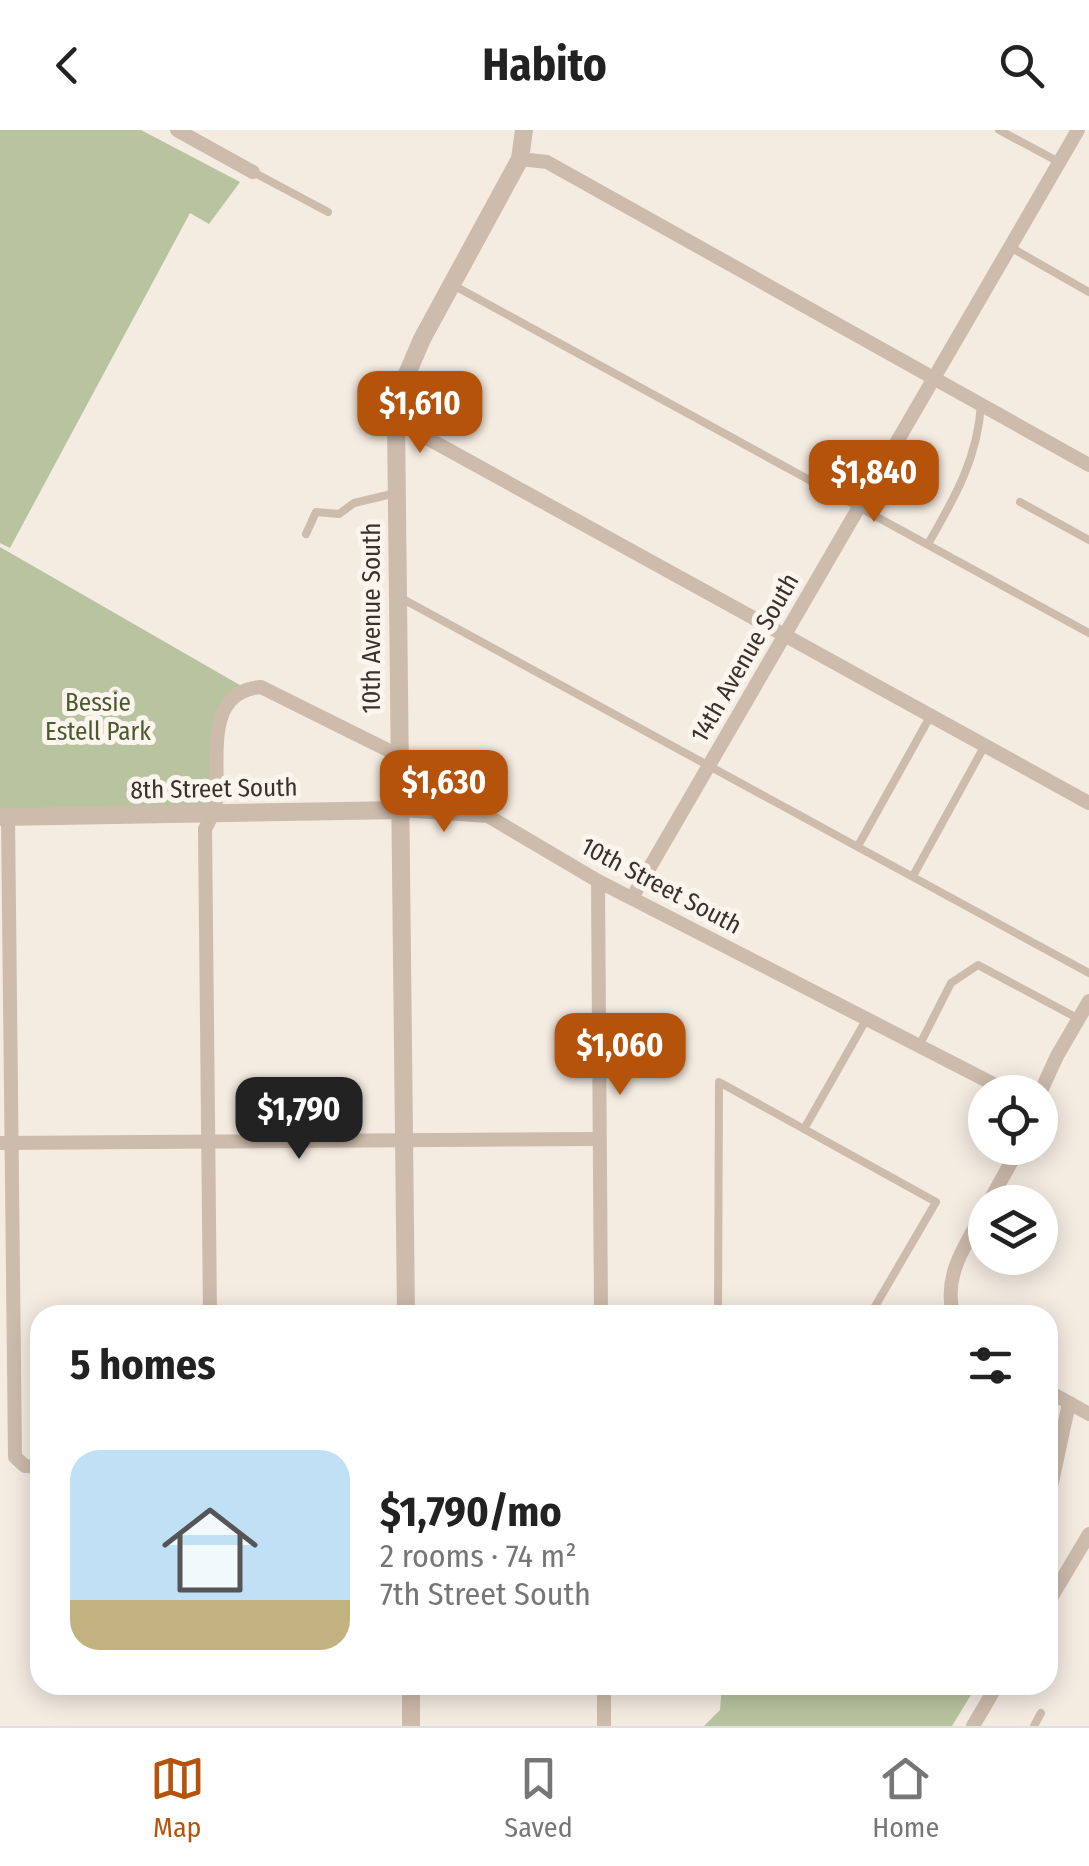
<!DOCTYPE html>
<meta charset="utf-8">
<style>
:root{--surface:#fff;--page:#f2f2f2;--text:#222;--muted:#767676;--line:#e0e0e0;--accent:#b45309}
body{margin:0;font-family:"Fira Sans Condensed",sans-serif;background:var(--page);color:var(--text);height:100vh;display:flex;flex-direction:column;font-size:38px;white-space:nowrap}
*{box-sizing:border-box;margin:0}
p{font-size:32px;color:var(--muted)}
.icon{flex:none;width:55px;height:55px;fill:none;stroke:currentColor;stroke-width:2;stroke-linecap:round;stroke-linejoin:round}
.map{position:relative;flex:1;overflow:hidden}
.details{position:absolute;left:30px;top:1175px;width:1028px;height:390px;display:flex;flex-direction:column;background:var(--surface);border-radius:30px;box-shadow:0 5px 25px #0003}
.details>*{flex:none}
.controls{position:absolute;left:968px;top:945px;display:grid;gap:20px}
.controls a{display:grid;place-items:center;width:90px;height:90px;border-radius:50%;background:var(--surface);box-shadow:0 5px 25px #0003;font-size:50px}
.price{position:absolute;translate:-50% -85px;padding:0 22px;border-radius:20px;background:var(--accent);color:#fff;font-size:32px;line-height:65px;filter:drop-shadow(0 2px 5px #0008)}
.price::after{content:'';position:absolute;left:50%;top:60px;width:30px;height:22px;margin-left:-15px;background:inherit;clip-path:polygon(0 0,100% 0,50% 100%)}
.price.current{background:#222;color:#fff}
ul{padding:0;list-style:none}
li{display:flex;align-items:center;gap:30px;height:250px;padding:0 40px}
li+li{border-top:2px solid var(--line)}
li span{display:grid;place-items:center;flex:none;width:280px;height:200px;border-radius:30px;color:#555}
li>.icon{margin-inline-start:auto}
span .icon{width:120px;height:120px;fill:#fffc;stroke-width:1}
li b{font-size:42px}
h2{display:flex;justify-content:space-between;align-items:center;height:120px;padding:0 40px;font-size:42px}
header{display:flex;justify-content:space-between;align-items:center;height:130px;padding:0 40px;background:var(--surface);font-size:45px;font-weight:700}
.tab-bar{display:flex;justify-content:space-around;align-items:center;height:140px;border-top:2px solid var(--line);background:var(--surface);font-size:28px;color:var(--muted)}
.tab-bar a{display:grid;justify-items:center;gap:5px}
.tab-bar .current{color:var(--accent)}
.map>svg:first-child{display:block}
.green{fill:#b8c4a0}
.lines{fill:none;stroke-linecap:round;stroke-linejoin:round}
.service{stroke:#cdbbac;stroke-width:8}
.minor{stroke:#cdbbac;stroke-width:14}
.tertiary{stroke:#cdbbac;stroke-width:18}
.labels{text-anchor:middle;dominant-baseline:central;stroke-width:10;stroke-linejoin:round;paint-order:stroke}
.street-label{font-size:25px;fill:#3b302b;stroke:#fbf5ee}
.park-label{font-size:25px;fill:#4a5a2e;stroke:#fbf5ee}
</style>
<header><svg class="icon" aria-label="back" viewBox="0 0 24 24"><path d="M15 5l-7 7 7 7"/></svg>Habito<svg class="icon" aria-label="search" viewBox="0 0 24 24"><circle cx="10" cy="10" r="6"/><path d="M15 15l6 6"/></svg></header>
<div class="map">
<svg width="1089" height="1596" viewBox="0 0 1089 1596">
<rect width="100%" height="100%" fill="#f4ebe1"/>
<g class="green">
<path d="M0 0H141L240 52 209 94 190 83 10 418 0 413Z"/>
<path d="M0 417 245 558 227 575 213 685 0 687Z"/>
<path d="M722 1555H977L952 1596H704L720 1580Z"/>
</g>
<g class="lines">
<g class="service">
<path d="M999 0 1059 32"/>
<path d="M253 42 328 82"/>
<path d="M1010 117 1089 162"/>
<path d="M453 155 1089 503"/>
<path d="M1020 372 1089 410"/>
<path d="M306 404 316 382 339 384 354 373 396 363"/>
<path d="M928 414C954 369 978 328 981 274"/>
<path d="M401 468 1089 843"/>
<path d="M858 716 931 585"/>
<path d="M913 746 985 615"/>
<path d="M919 916 951 853 978 835 1079 889"/>
<path d="M804 999 866 890"/>
<path d="M718 1185 719 952 936 1072 870 1185"/>
<path d="M1034 1596 1041 1583"/>
</g>
<g class="minor">
<path d="M177 0 253 42"/>
<path d="M520 29 547 32 1089 335"/>
<path d="M396 291 1089 673"/>
<path d="M401 680 488 686"/>
<path d="M8 687 15 1327 25 1336 40 1337"/>
<path d="M598 751 601 1185"/>
<path d="M632 768 1078 0"/>
<path d="M1040 963 1057 926 1089 871"/>
<path d="M0 1013 598 1009"/>
<path d="M989 1072 1019 1018"/>
<path d="M210 1185 205 699C209 691 213 685 215 677 222 636 200 562 261 557L448 650 488 686 598 751 1009 962"/>
<path d="M953 1185C943 1144 966 1114 985 1080"/>
<path d="M1048 1261 1089 1284"/>
<path d="M1048 1371 1069 1273"/>
<path d="M1048 1473 1089 1404"/>
<path d="M604 1555V1596"/>
<path d="M973 1596 997 1555"/>
</g>
<g class="tertiary">
<path d="M0 687 401 680"/>
<path d="M406 1185 396 291 407 244 422 209 520 29 524 0"/>
<path d="M411 1555V1596"/>
</g>
</g>
<g class="labels">
<g class="street-label">
<text transform="translate(372 488) rotate(-90)">10th Avenue South</text>
<text transform="translate(745 528) rotate(-60)">14th Avenue South</text>
<text transform="translate(214 659) rotate(-1)">8th Street South</text>
<text transform="translate(661 756) rotate(28)">10th Street South</text>
</g>
<g class="park-label">
<text x="98" y="573">Bessie<tspan x="98" dy="29">Estell Park</tspan></text>
</g>
</g>
</svg>
<div class="controls">
<a><svg class="icon" aria-label="locate" viewBox="0 0 24 24"><circle cx="12" cy="12" r="6"/><path d="M12 2v4M12 18v4M2 12h4M18 12h4"/></svg></a>
<a><svg class="icon" aria-label="layers" viewBox="0 0 24 24"><path d="M12 4l9 5-9 5-9-5zM3 14l9 5 9-5"/></svg></a>
</div>
<b class="price" style="left:420px;top:326px">$1,610</b>
<b class="price" style="left:874px;top:395px">$1,840</b>
<b class="price" style="left:444px;top:705px">$1,630</b>
<b class="price" style="left:620px;top:968px">$1,060</b>
<b class="price current" style="left:299px;top:1032px">$1,790</b>
<section class="details">
<h2>5 homes<svg class="icon" aria-label="filters" viewBox="0 0 24 24"><path d="M4 7h16M4 17h16"/><circle cx="9" cy="7" r="2"/><circle cx="15" cy="17" r="2"/></svg></h2>
<ul>
<li><span style="background:linear-gradient(#bfe0f5 75%,#c2b280 0)"><svg class="icon" aria-label="home" viewBox="0 0 24 24"><path d="M3 11l9-7 9 7M6 9v11h12V9"/></svg></span><div><b>$1,790/mo</b><p>2 rooms · 74 m²</p><p>7th Street South</p></div></li>
</ul>
</section>
</div>
<nav class="tab-bar">
<a class="current"><svg class="icon" aria-label="map" viewBox="0 0 24 24"><path d="M3 6l6-2 6 2 6-2v14l-6 2-6-2-6 2zM9 4v14M15 6v14"/></svg>Map</a>
<a><svg class="icon" aria-label="saved" viewBox="0 0 24 24"><path d="M7 4h10v16l-5-4-5 4z"/></svg>Saved</a>
<a><svg class="icon" aria-label="home" viewBox="0 0 24 24"><path d="M3 11l9-7 9 7M6 9v11h12V9"/></svg>Home</a>
</nav>
